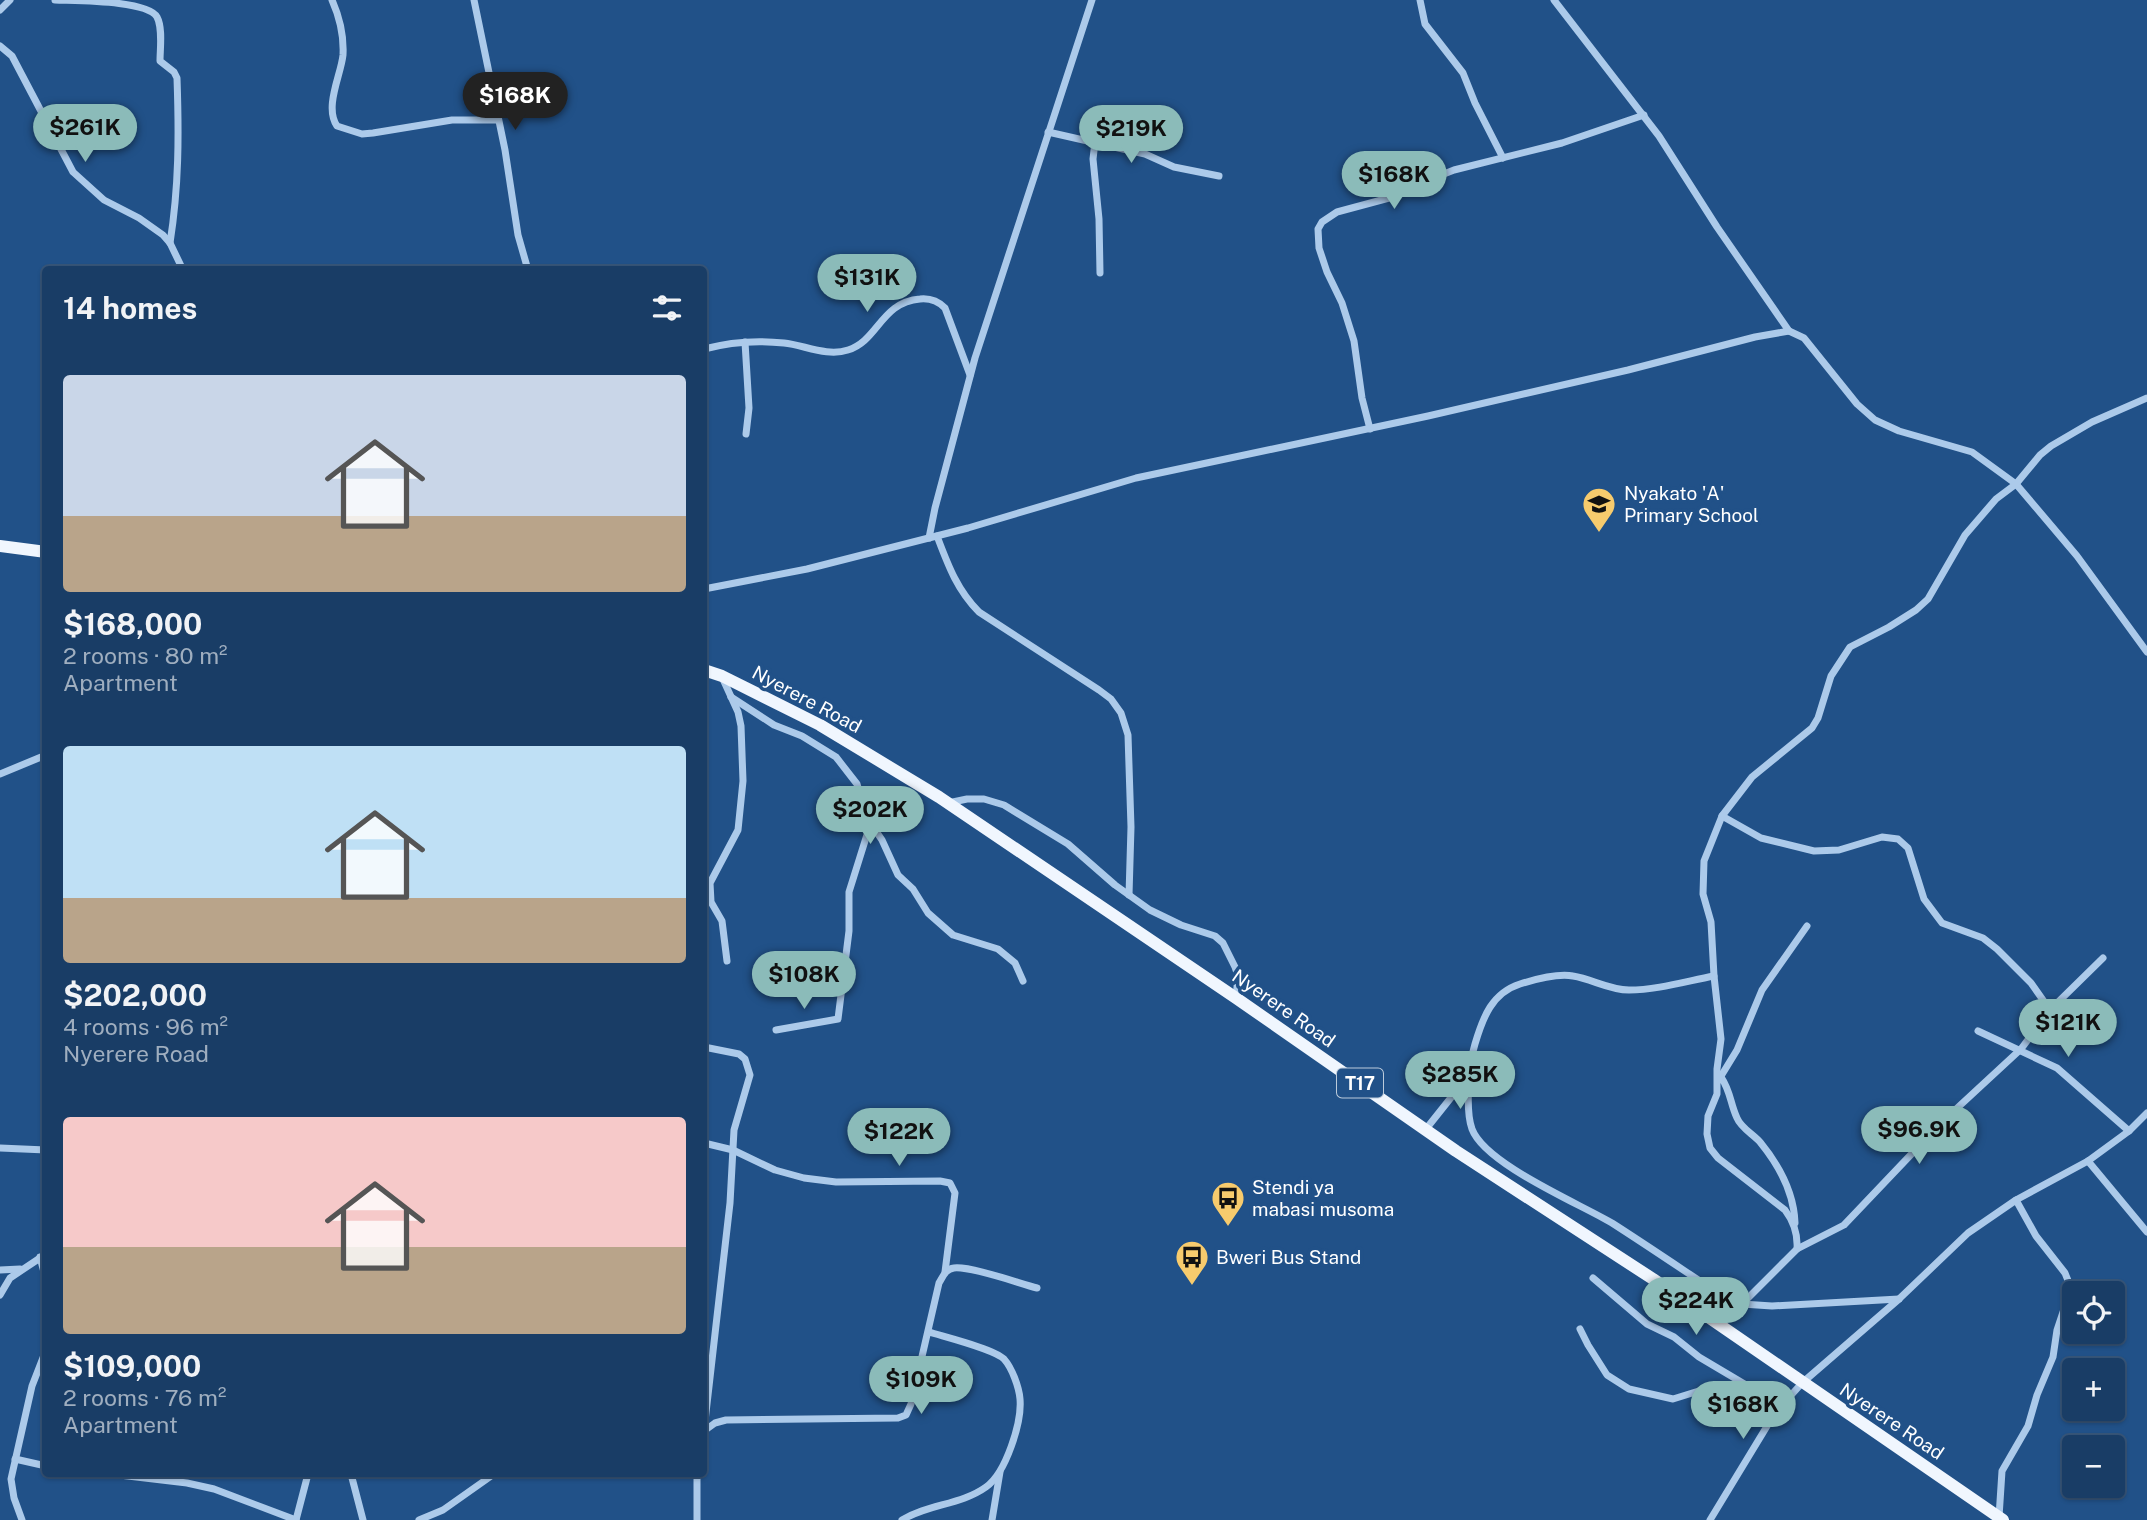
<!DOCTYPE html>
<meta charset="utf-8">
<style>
:root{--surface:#193d66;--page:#22446c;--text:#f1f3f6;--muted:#9faebf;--line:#37567a;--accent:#8bbbb9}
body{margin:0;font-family:"Public Sans",sans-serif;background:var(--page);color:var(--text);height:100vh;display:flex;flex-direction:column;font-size:26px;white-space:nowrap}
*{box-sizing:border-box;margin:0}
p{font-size:23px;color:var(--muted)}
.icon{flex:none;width:38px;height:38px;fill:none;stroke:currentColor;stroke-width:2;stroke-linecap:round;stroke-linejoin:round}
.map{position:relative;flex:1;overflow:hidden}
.drawer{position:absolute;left:42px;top:266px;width:665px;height:1211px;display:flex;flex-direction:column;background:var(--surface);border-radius:7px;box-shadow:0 2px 5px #0004,0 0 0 2px var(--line)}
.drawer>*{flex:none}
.controls{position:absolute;left:2062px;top:1281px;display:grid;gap:14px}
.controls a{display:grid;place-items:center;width:63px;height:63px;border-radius:7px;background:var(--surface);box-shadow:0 2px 5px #0004,0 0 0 2px var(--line);font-size:35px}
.price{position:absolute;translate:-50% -60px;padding:0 16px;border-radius:24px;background:var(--accent);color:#111;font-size:23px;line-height:46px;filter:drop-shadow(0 2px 4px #0008)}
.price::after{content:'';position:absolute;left:50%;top:42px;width:21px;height:16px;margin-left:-10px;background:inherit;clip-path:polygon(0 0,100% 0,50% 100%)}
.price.active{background:#222;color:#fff}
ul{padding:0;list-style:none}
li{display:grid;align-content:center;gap:14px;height:371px;padding:0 21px}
li span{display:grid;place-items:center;height:217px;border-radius:7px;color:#555}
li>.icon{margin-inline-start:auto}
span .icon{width:126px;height:126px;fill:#fffc;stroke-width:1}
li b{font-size:30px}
h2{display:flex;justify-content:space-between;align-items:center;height:84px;padding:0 21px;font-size:30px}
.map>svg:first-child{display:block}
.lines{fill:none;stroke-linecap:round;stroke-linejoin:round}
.minor{stroke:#accaea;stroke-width:7}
.primary{stroke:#f0f6fe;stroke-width:12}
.labels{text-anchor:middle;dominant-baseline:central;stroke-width:7;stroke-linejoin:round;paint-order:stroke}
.shield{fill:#215188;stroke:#bccbdb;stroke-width:2}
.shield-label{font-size:18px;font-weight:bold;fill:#fff}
.poi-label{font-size:19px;fill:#fff;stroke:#215188;text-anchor:start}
.street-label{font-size:19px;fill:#fff;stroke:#215188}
</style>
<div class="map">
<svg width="2147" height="1520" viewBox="0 0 2147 1520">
<rect width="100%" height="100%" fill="#215188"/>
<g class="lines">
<g class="minor">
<path d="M55 0C75 1 147 0 157 17 163 28 160 49 160 61L174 72 177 78C179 135 179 186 170 243"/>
<path d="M332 0C340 18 344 35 343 55 341 75 324 107 337 126L362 134 373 133 452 120H498"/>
<path d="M474 0 505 150 518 235 528 270"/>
<path d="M1420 0 1425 24 1463 73 1475 103 1503 158"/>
<path d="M1554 0 1659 136 1717 227 1789 331"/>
<path d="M0 10 10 0"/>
<path d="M0 46 12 56 73 172 104 200 139 218 163 235 170 243 183 270"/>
<path d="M1048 132 1145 154 1174 167 1219 176"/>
<path d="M1095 142 1093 159 1099 219 1100 273"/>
<path d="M745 342 749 408 746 434"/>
<path d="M704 349C730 342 757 340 784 343 804 345 827 357 848 350 878 341 881 302 920 299 930 298 938 301 945 308L970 375"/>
<path d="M1370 429 1362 398 1354 341 1342 303 1327 272 1319 248 1318 229 1322 222 1337 212 1389 198 1411 187 1454 170 1562 143 1644 115"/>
<path d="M937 536C948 565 957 590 979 612L1099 690 1111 699 1121 713 1128 735 1131 827 1129 895"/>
<path d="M929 538 935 508 975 358 1092 0"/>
<path d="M704 589 807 569 968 528 1136 478 1428 416 1628 370 1755 337 1789 331 1804 338 1857 404 1875 420 1899 431 1972 452 2016 484 2077 556 2147 652"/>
<path d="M722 677 738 712 741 726 743 781 738 830 710 883 711 902 722 921 727 961"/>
<path d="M731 697 774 725 802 736 836 757 857 784 867 818 882 840 898 875 913 889 928 913 953 935 998 949 1015 963 1023 981"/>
<path d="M0 774 46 755"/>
<path d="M948 803 967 799H984L1004 805 1068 844 1115 885 1150 910 1181 925 1215 936 1223 943 1235 967 1238 976 1236 998"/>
<path d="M1722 816 1761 838 1814 851 1839 850 1882 837 1898 839 1908 848 1924 899 1942 923 1983 938 1997 949 2031 983 2050 1010"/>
<path d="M1714 976C1687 981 1657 990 1629 990 1609 990 1592 979 1573 976 1557 973 1536 979 1520 984 1492 993 1483 1017 1475 1044 1469 1063 1465 1110 1472 1129 1485 1164 1578 1203 1612 1223 1651 1248 1689 1274 1727 1299L1742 1304 1772 1306 1899 1299"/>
<path d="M776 1030 838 1019 849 931V892L870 825"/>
<path d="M1978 1031 2057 1068 2129 1131"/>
<path d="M704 1047 739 1054 745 1059 750 1075 734 1130 730 1203 704 1430"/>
<path d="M1721 1077C1731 1092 1730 1103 1737 1118 1741 1128 1753 1134 1760 1142 1778 1164 1794 1193 1795 1223"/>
<path d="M1718 1081 1737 1050 1762 990 1807 926"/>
<path d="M1426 1129 1469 1075"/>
<path d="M704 1143 733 1150 775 1170 804 1178 836 1182 940 1181 950 1183 955 1193 945 1272"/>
<path d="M0 1148 46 1150"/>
<path d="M2088 1161 2147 1232"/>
<path d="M1797 1249 1844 1225 1941 1123 2021 1049 2050 1010 2103 958"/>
<path d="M40 1257 46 1280"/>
<path d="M0 1270 20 1269"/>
<path d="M1593 1278 1647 1324 1674 1337 1699 1357 1763 1395 1775 1413"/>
<path d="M0 1295 10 1278 46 1254"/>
<path d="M1742 1304 1797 1249C1798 1234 1794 1222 1785 1210L1718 1158 1710 1148 1707 1134 1708 1116 1717 1094V1069L1721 1039 1714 976 1711 922 1703 894 1704 861 1722 816 1752 777 1812 728 1818 718 1831 676 1850 647 1889 627 1916 610 1928 599 1965 535 1996 499 2016 484 2040 455 2051 446 2092 422 2147 398"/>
<path d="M1580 1329 1588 1345 1607 1375 1629 1389 1673 1399 1702 1390 1749 1386"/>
<path d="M704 1431 715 1423 726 1420 898 1418 906 1415 911 1404 939 1283C943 1277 945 1269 954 1268 971 1266 1018 1283 1037 1288"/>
<path d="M15 1459 46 1466"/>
<path d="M111 1474 187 1483 214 1489 296 1520"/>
<path d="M351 1474 363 1520"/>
<path d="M1999 1517 2002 1471 2028 1426 2037 1395 2053 1357 2057 1330 2071 1288 2065 1273 2036 1236 2016 1200"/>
<path d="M22 1520 14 1498 11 1479 32 1386 46 1350"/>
<path d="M296 1520 308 1474"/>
<path d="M419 1520 443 1510 494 1474"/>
<path d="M697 1520V1474"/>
<path d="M902 1520C928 1504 961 1505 986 1487 1006 1473 1022 1422 1020 1399 1019 1387 1012 1368 1004 1359 994 1349 945 1337 929 1332"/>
<path d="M992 1520 1000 1472"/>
<path d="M1710 1520 1775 1413 1802 1383 1899 1299 1968 1233 2016 1200 2088 1161 2129 1131 2147 1113"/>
</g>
<g class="primary">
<path d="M0 546 46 552"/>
<path d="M704 670 722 676 820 725 939 797 1236 998 1456 1151 1653 1279 2003 1520"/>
</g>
</g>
<defs>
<symbol id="school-pin" viewBox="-11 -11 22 30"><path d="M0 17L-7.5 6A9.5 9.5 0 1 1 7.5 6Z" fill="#f7cb6d" stroke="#215188"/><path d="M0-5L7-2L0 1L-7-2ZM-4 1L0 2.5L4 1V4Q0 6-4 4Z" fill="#111"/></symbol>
<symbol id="bus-pin" viewBox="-11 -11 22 30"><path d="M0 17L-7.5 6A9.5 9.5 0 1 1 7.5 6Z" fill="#f7cb6d" stroke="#215188"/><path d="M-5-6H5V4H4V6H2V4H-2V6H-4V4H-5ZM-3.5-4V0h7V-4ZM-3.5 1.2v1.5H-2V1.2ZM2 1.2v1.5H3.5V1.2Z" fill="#111"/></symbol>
</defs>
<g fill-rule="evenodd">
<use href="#school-pin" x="1580" y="485" width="38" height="52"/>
<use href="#bus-pin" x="1209" y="1179" width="38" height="52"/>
<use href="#bus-pin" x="1173" y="1238" width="38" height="52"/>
</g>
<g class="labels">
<rect class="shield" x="1337" y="1068.5" width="46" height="29" rx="5"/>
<g class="shield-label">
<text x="1360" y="1083">T17</text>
</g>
<g class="poi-label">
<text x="1624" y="493">Nyakato 'A'<tspan x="1624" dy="22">Primary School</tspan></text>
<text x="1252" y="1187">Stendi ya<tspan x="1252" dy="22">mabasi musoma</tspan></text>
<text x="1216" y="1257">Bweri Bus Stand</text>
</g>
<g class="street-label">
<text transform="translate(807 699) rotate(28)">Nyerere Road</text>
<text transform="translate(1284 1008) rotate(35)">Nyerere Road</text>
<text transform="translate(1892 1421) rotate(34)">Nyerere Road</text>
</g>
</g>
</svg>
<div class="controls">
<a><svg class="icon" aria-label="locate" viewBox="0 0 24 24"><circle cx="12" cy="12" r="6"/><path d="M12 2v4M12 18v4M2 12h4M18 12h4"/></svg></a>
<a>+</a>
<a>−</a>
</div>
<b class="price active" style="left:515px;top:132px">$168K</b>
<b class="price" style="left:85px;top:164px">$261K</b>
<b class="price" style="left:1131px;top:165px">$219K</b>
<b class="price" style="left:1394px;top:211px">$168K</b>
<b class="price" style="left:867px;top:314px">$131K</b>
<b class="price" style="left:870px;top:846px">$202K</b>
<b class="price" style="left:804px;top:1011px">$108K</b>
<b class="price" style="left:2068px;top:1059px">$121K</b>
<b class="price" style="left:1460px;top:1111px">$285K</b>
<b class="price" style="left:1919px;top:1166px">$96.9K</b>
<b class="price" style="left:899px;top:1168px">$122K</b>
<b class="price" style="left:1696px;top:1337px">$224K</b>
<b class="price" style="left:921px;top:1416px">$109K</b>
<b class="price" style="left:1743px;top:1441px">$168K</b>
<section class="drawer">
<h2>14 homes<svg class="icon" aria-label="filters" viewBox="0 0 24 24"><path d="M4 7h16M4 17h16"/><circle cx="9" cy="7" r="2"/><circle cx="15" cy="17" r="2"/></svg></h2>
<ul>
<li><span style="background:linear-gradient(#c9d6e8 65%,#b9a48a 0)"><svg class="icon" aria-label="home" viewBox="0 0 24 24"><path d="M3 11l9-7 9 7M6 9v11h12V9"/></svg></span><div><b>$168,000</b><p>2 rooms · 80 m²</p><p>Apartment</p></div></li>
<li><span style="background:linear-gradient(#bfe0f5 70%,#b9a48a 0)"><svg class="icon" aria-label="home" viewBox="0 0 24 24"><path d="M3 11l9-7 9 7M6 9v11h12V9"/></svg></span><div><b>$202,000</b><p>4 rooms · 96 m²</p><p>Nyerere Road</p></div></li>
<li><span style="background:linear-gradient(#f6c9c9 60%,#b9a48a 0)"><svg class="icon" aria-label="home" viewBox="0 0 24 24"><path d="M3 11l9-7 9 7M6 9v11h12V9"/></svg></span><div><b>$109,000</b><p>2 rooms · 76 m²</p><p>Apartment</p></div></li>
</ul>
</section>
</div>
